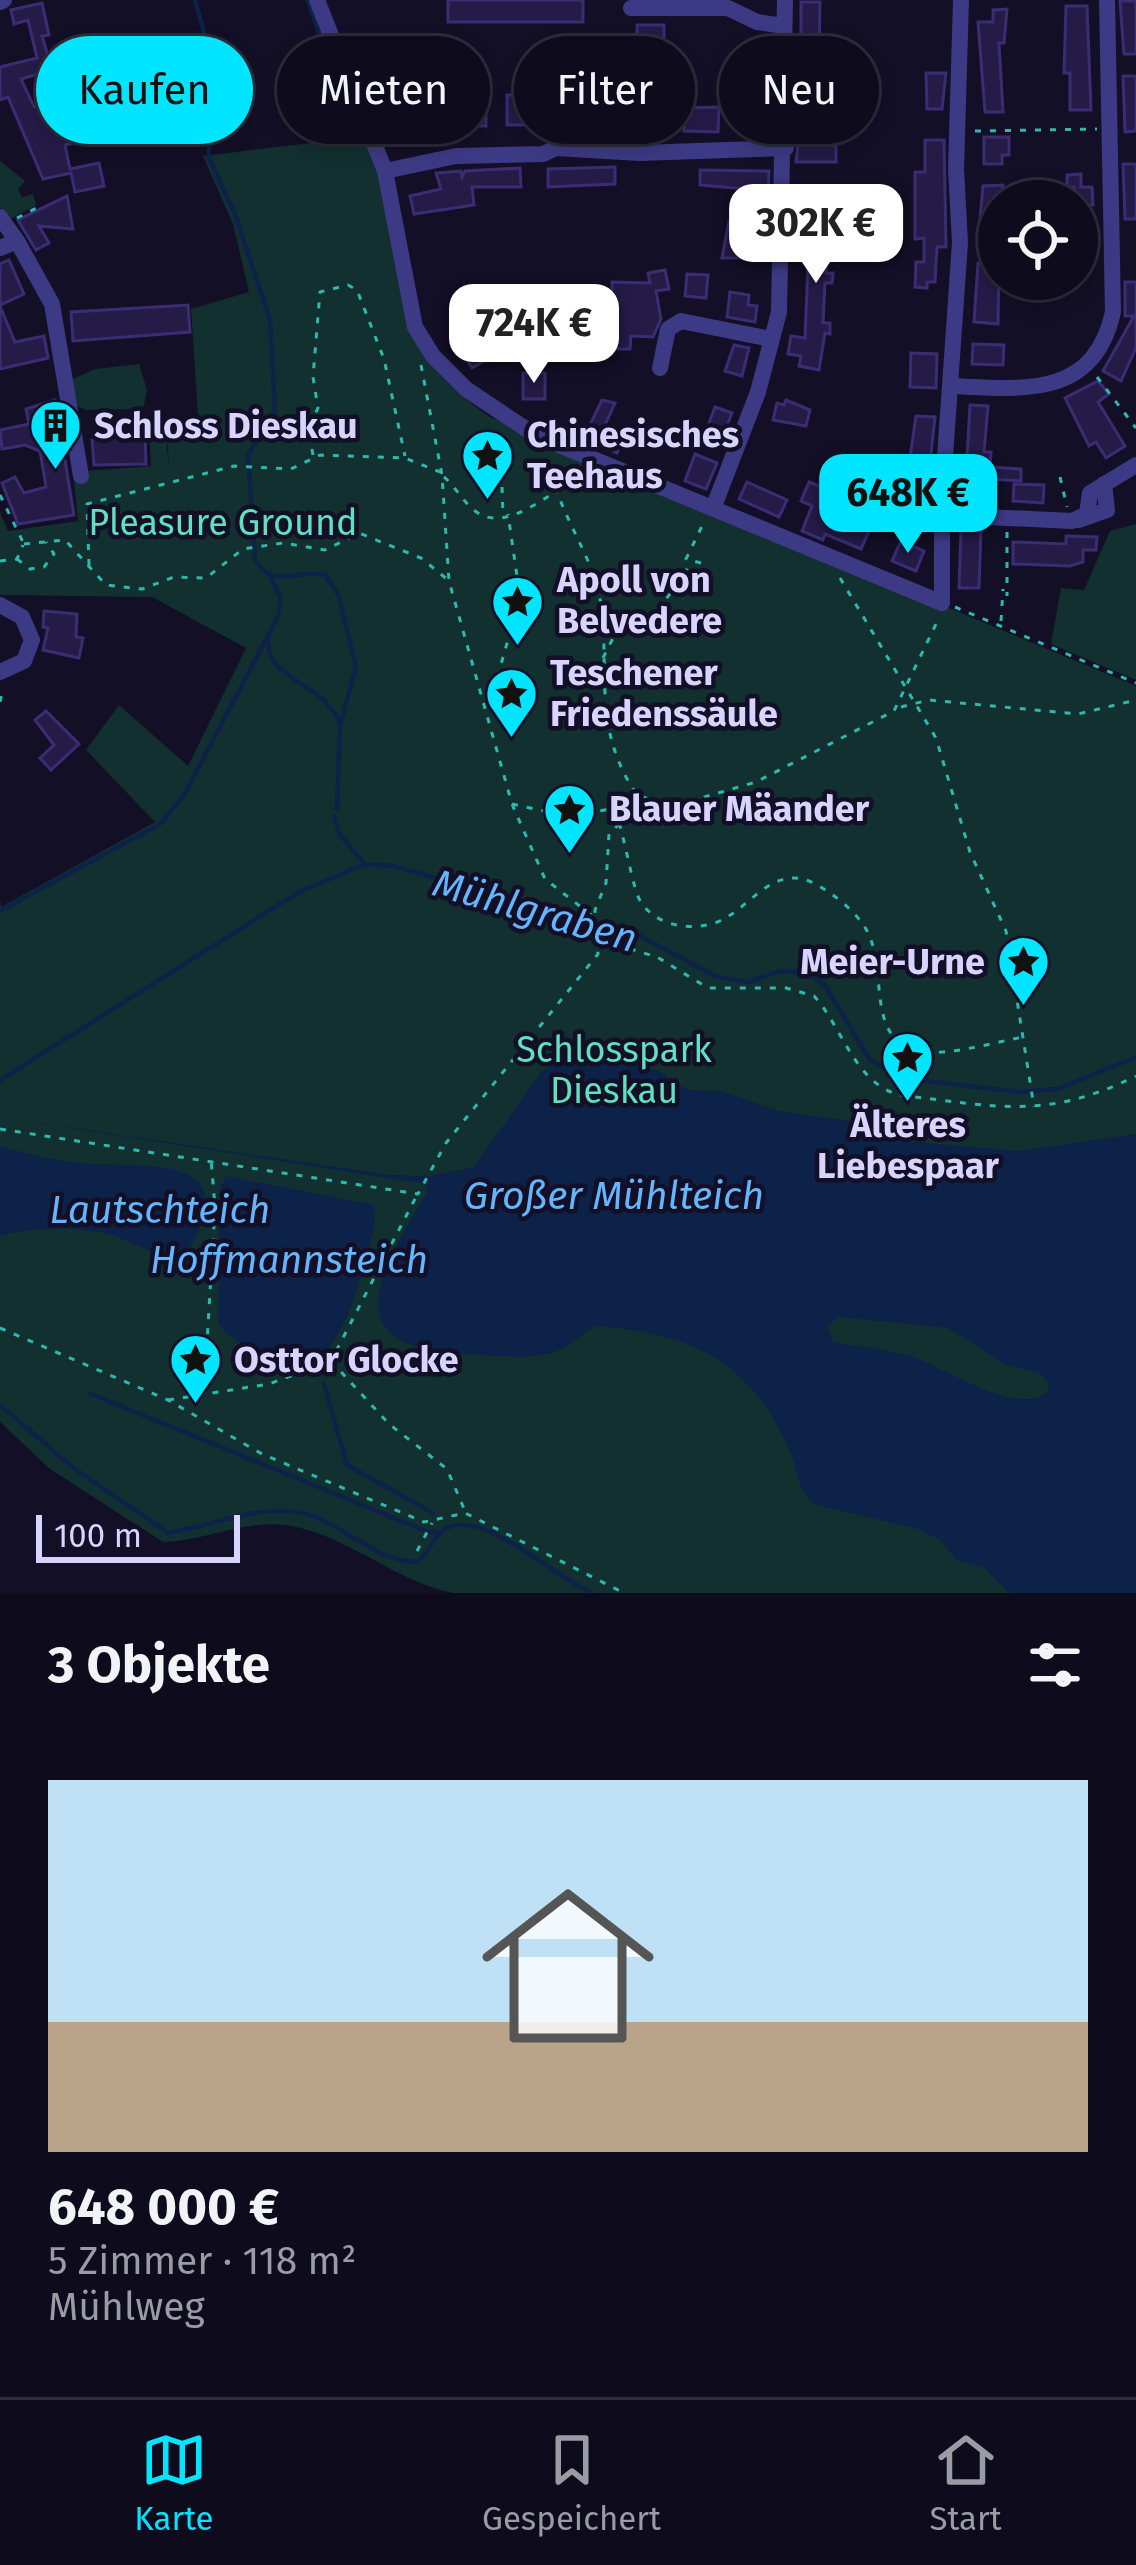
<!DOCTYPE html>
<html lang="de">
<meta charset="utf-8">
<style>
:root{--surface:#0e0b1c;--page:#171425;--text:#f1f3f6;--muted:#9b9ba3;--line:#2e2b3b;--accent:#00e5ff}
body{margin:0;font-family:"Fira Sans",sans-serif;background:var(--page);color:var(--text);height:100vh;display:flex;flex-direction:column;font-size:45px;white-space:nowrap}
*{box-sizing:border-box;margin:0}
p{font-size:39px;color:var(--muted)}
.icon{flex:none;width:66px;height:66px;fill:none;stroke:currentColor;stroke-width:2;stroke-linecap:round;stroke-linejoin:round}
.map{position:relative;height:1593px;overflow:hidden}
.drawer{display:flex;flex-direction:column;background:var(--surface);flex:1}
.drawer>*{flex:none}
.guide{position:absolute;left:36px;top:36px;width:1065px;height:108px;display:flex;gap:24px}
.controls{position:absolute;left:978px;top:180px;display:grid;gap:24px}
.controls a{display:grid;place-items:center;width:120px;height:120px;border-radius:50%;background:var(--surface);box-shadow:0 6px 18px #0003,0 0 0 3px var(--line);font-size:60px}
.scale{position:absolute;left:36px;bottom:30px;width:204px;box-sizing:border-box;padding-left:12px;border:6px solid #d9d4ff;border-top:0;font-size:33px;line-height:42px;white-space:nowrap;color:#d9d4ff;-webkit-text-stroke:9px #130f26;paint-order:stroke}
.price{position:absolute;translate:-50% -102px;padding:0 27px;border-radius:24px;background:#fff;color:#222;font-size:39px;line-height:78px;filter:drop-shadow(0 3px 6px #0008)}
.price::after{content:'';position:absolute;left:50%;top:72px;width:36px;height:27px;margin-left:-18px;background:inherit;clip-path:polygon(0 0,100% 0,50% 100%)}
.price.on{background:var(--accent);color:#111}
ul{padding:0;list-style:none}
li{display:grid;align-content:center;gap:24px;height:636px;padding:0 48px}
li+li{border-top:3px solid var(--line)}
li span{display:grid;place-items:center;height:372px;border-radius:0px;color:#555}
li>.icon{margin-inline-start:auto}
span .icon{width:216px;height:216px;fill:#fffc;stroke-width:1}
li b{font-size:51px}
h2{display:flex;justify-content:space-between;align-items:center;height:144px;padding:0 48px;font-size:51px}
.pill{padding:0 42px;border-radius:54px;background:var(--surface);box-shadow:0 6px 18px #0003,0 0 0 3px var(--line);font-size:42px;line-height:108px}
.pill.on{background:var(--accent);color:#111}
.tab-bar{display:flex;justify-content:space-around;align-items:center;height:168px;border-top:3px solid var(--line);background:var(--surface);font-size:33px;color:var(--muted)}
.tab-bar a{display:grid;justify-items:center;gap:6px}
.tab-bar .on{color:var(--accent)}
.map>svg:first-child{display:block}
.green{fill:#12302f}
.water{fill:#0c2248;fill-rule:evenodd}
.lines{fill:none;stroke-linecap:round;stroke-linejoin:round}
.stream{stroke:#0c2248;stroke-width:4.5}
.building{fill:#241b47;stroke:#3b2d73;stroke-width:3}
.path{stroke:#2fb8b0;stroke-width:3;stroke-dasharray:6 9;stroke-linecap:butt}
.minor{stroke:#3d3a85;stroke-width:16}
.labels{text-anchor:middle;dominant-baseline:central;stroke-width:9;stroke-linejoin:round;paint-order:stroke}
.poi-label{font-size:36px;font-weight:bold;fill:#d9d4ff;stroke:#130f26;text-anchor:start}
.park-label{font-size:36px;fill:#5fe0c0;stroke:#130f26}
.water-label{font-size:39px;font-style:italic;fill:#62b6ff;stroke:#130f26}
</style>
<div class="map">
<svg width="1136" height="1593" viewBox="0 0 1136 1593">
<rect width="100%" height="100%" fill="#130f26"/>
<g class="green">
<path d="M341 87C354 118 371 150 381 182 416 294 376 337 490 417L1136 686V1593H453C395 1581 348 1536 291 1526 245 1518 207 1541 163 1542L50 1469 0 1422V897L1 907 155 822 86 750 119 705 188 766 246 648 152 597 0 595V512L8 531 78 521 73 472 151 466 149 432 165 431 169 465 167 435 199 432 191 309 249 292 233 224 203 156 311 143 321 89Z"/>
<path d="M0 161 25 181 18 189 22 197 33 194 36 205 9 220 0 207Z"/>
<path d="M139 364 147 390 143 409 86 410 75 405 71 380 95 369Z"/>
<path d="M1136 524V680L1051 644 1061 588 1084 590 1110 531Z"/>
</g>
<g class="water">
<path d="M590 1044 611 1060 659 1071 687 1090 721 1091 778 1111 857 1122 882 1139 1019 1151 1136 1134V1593H1010L983 1567 956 1560 940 1540 918 1529 813 1504C795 1487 798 1465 787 1444 746 1358 689 1334 597 1326 582 1332 572 1345 557 1351 530 1361 492 1355 464 1354 331 1349 381 1268 427 1193L426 1184 0 1117 389 1175 430 1176 474 1167 541 1072ZM838 1317 948 1328 1004 1364 1038 1373 1049 1383 1047 1393C1013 1417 943 1365 907 1355 883 1349 858 1346 833 1342L827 1327Z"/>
<path d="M0 1146C29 1155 63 1162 93 1164 152 1167 240 1156 192 1244 157 1267 137 1240 104 1233 73 1227 30 1227 0 1236Z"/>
<path d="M226 1176 374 1205 375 1225C359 1273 344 1391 271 1359 252 1350 228 1340 218 1322L220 1188Z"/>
</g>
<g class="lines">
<g class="stream">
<path d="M195 0 204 32 209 158 235 214 270 320 275 410 248 455 255 559C272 591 297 568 325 575L339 596 356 667 340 725 337 810"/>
<path d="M308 0 340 95 346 140"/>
<path d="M268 635C265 683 317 676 339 721"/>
<path d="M334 816 339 834 365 864"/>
<path d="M0 911 160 824 184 795 279 615 280 597 270 576"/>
<path d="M0 1080 299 892 365 864 393 866 640 936 717 977 748 982 780 971 806 972 825 985 870 1060 900 1078 1021 1092 1057 1089 1136 1057"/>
<path d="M324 1384 347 1465 433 1513"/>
<path d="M89 1393 428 1532H439"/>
<path d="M0 1405 71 1466 168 1533C210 1526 254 1506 297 1512 339 1518 373 1562 417 1562 430 1553 433 1534 449 1527 484 1511 558 1579 593 1593"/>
</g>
</g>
<g class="building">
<rect x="448" y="0" width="135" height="22"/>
<path d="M1120 1H1136V54H1124Z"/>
<path d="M801 2H820L819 55 827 56 819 98H801Z"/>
<path d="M42 3 49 35 42 36 52 70 21 79 34 107 53 98 58 108 76 103 83 141 65 145 70 169 99 163 104 186 75 192 71 173 43 179 8 97 0 100V67L37 58 28 20 14 24 11 10Z"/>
<path d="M1066 6H1087L1091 110H1070V73H1064Z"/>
<path d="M1007 9 1004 43H999L1003 112H985L978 22H993V10Z"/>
<rect x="637" y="25" width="27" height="23"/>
<path d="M926 73H946L942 109H927Z"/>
<path d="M1123 76H1136V131L1125 132Z"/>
<rect x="465" y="92" width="21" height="34"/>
<rect x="507" y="95" width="21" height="30"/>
<path d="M386 97 398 125 383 131 372 103Z"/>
<path d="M559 99H611L610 133 551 129 550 111H559Z"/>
<path d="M637 106 660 107 656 134H637Z"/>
<path d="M746 106 767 107 766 131H745Z"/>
<path d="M719 107 718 132 684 131 685 108Z"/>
<path d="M984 137H1009V155H1002V164H984Z"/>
<path d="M925 140H944L946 247H937L935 282H927V288L915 287 916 262H924V238L915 239V172H925Z"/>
<path d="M798 145H836V162H796Z"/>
<path d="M1123 164H1136V219H1125Z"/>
<path d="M615 167V184L548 187V169Z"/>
<path d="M520 168 521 187H472L474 205 414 214 410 196 441 189 436 173 461 171 462 177 465 171Z"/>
<path d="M700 170 769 171 768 191 700 185Z"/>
<path d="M1081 174V187H1092L1093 205 1077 206 1074 187H1067V175Z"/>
<path d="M1003 185 998 240H978L983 186Z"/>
<path d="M811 193 829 194 828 223H835V234H828L826 273H833L832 283H825L823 323H830V334L825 333 819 370 799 366 801 356 788 354 791 336 805 338Z"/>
<path d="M67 196 73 229 39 226 49 243 36 250 18 220Z"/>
<path d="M729 221H750L749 258H722Z"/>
<path d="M9 260 24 294 0 305V264Z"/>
<path d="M978 263 999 264 998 324 974 322Z"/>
<path d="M665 270 669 289 656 291 661 319 653 337 631 336 630 349H611L612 282 650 283 648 273Z"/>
<path d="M687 274 708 275 706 298 685 296Z"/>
<path d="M1125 282H1136V348L1121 381 1103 371 1134 316H1125Z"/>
<path d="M730 292 749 295 748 305 757 306 755 322 727 317Z"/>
<path d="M188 305 190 332 73 341 71 312Z"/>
<path d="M0 306 15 342 44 336 48 358 0 369Z"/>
<path d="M477 334 491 357 472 368 458 345Z"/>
<path d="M973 344 1004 345 1003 365 972 364Z"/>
<path d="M734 345 749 348 742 376 725 371Z"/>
<path d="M911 353 937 354 936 388 910 387Z"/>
<rect x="523" y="373" width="22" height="26"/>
<path d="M1098 381 1109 394 1098 402 1125 446 1106 458 1096 442 1089 446 1065 398Z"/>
<path d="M55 400 74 515 18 524 2 483 15 477 24 493 46 487 40 451 25 445 2 449 0 430 29 424 26 409Z"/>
<path d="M602 400 615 403 605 425 625 434 617 453 593 443 595 436 587 431Z"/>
<path d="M786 400 810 410 806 426 773 420 777 403 784 405Z"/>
<path d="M970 405 988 406 984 452H991L990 467 1021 469V481L989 479 988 502 968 500 965 492Z"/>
<path d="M715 407 732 413 721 440 705 434Z"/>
<path d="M916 416 935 417 929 472 908 471Z"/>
<path d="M145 436 146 464 94 465 92 440Z"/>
<path d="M695 454 717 463 706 489 685 481Z"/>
<path d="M747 482 787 500 779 517 739 499Z"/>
<path d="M809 482 841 495 833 514 870 529 861 549 825 534 823 540 802 531 812 506 801 501Z"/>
<path d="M1014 484 1044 485 1043 503 1013 501Z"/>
<path d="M981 529 979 588H959L961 531Z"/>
<path d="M1066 536 1097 537 1096 550H1083V562L1070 566 1013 564V542L1066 544Z"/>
<path d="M901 541 924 551 916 571 892 561Z"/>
<path d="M44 611 77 614 76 637 83 638 79 658 43 650 48 628 43 627Z"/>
<path d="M46 711 79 744 51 770 40 758 54 745 35 720Z"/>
</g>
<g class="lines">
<g class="path">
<path d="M975 131 1097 129"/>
<path d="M17 218 42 205"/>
<path d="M421 365 442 475 449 581 512 804 545 879 595 918"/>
<path d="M1097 377 1136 428"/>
<path d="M313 455 308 428 318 408 313 377 320 292 348 285 357 290 384 359 405 456"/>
<path d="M444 477C456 487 464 504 478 513 510 534 558 485 586 474"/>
<path d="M1060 477 1067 507"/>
<path d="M502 487 503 514"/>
<path d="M0 495 23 542"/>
<path d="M1007 532V596"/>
<path d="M24 544 65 540 106 585 142 589 174 577 206 578 243 549 283 543 325 550 359 533 421 558 448 580"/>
<path d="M17 559 30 569 44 567 54 554 46 542"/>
<path d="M0 561 17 559 23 545"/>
<path d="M701 563 686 559 704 522"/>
<path d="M89 565 87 504 234 466 291 469 320 455 405 458 440 472"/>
<path d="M840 578 936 738 970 852 1006 931 1034 1107"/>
<path d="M955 607 1136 683"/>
<path d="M1001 621 1003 589"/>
<path d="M603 658 613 638 660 608 692 562"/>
<path d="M0 702 3 688"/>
<path d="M489 706 514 619 517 576 508 514"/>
<path d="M901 707 929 700 1078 714 1136 700"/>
<path d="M659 801 701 798 756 782 894 711 938 620"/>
<path d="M512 804 567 816 650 803"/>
<path d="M619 823C626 846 630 872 637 894 649 927 696 934 724 919 756 901 777 861 819 886 836 896 856 912 866 929 892 974 857 1057 942 1052 969 1050 997 1042 1023 1037"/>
<path d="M601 940 657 957 708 988H786L814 996C843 1028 854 1082 899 1095 995 1106 1045 1121 1136 1076"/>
<path d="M0 1129 418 1194 446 1143 598 954 595 910 606 883 609 834 629 814 658 802 637 795C592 729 610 675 601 605 595 563 570 530 557 491"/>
<path d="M0 1328 168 1400 262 1454 424 1522 465 1513 624 1593"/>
<path d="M331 1361 389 1424 447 1469 465 1511"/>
<path d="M204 1394 215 1207 211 1159"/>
<path d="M168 1400 269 1384 331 1361 417 1195"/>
<path d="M417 1551 432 1523"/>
</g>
<g class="minor">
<path d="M317 0 385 171 415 327 433 356 466 389 535 435 942 603V499L960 243 956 169 961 0"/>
<path d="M0 2 4 0"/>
<path d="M631 8H728L757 22 784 26"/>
<path d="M385 171 456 156 543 154 556 148 640 153 786 148"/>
<path d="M0 217 17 241"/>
<path d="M0 248 17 241 52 304 81 476"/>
<path d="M660 368 668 329 681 321 771 339"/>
<path d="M953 386C1022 389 1094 399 1113 312L1107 0"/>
<path d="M714 506 758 392 779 312 785 0"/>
<path d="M945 515 1072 521 1087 514 1090 493 1136 465"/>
<path d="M1079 520 1107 510 1104 484"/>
<path d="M0 605 22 617 32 640 24 661 0 672"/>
</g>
</g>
<defs>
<symbol id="building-pin" viewBox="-11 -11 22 30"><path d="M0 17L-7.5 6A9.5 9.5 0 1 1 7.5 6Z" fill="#00e5ff" stroke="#130f26"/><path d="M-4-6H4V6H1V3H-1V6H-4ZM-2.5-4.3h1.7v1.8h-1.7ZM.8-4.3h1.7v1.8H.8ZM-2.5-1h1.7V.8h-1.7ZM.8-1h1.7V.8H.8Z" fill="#111"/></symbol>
<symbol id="sight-pin" viewBox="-11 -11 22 30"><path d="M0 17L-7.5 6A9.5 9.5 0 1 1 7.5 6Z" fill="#00e5ff" stroke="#130f26"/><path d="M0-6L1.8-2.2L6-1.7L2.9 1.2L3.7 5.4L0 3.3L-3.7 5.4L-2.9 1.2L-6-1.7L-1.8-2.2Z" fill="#111"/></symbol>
</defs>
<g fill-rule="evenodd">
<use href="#building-pin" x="26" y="396" width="59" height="81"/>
<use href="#sight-pin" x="458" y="426" width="59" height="81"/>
<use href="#sight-pin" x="488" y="572" width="59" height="81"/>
<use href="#sight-pin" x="482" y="664" width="59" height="81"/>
<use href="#sight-pin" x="540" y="780" width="59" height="81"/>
<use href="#sight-pin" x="994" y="932" width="59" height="81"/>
<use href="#sight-pin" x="878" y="1028" width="59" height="81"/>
<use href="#sight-pin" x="166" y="1330" width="59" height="81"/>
</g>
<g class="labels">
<g class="poi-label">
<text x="94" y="426">Schloss Dieskau</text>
<text x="527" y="435">Chinesisches<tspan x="527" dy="41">Teehaus</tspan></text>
<text x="557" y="580">Apoll von<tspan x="557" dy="41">Belvedere</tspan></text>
<text x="550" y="673">Teschener<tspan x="550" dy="41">Friedenssäule</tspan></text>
<text x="609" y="809">Blauer Mäander</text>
<text x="985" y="962" text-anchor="end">Meier-Urne</text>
<text x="908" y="1125" text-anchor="middle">Älteres<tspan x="908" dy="41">Liebespaar</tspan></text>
<text x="234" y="1360">Osttor Glocke</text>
</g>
<g class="park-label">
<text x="223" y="523">Pleasure Ground</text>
<text x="614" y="1050">Schlosspark<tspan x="614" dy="41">Dieskau</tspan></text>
</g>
<g class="water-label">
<text transform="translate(535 911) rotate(16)">Mühlgraben</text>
<text x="614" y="1196">Großer Mühlteich</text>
<text x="160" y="1210">Lautschteich</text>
<text x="289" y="1260">Hoffmannsteich</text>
</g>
</g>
</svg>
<div class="controls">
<a><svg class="icon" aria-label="locate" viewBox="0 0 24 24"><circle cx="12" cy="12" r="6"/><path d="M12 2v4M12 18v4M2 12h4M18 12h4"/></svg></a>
</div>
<div class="scale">100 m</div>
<b class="price" style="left:816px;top:286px">302K €</b>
<b class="price" style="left:534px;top:386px">724K €</b>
<b class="price on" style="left:908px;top:556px">648K €</b>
<div class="guide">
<a class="pill on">Kaufen</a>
<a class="pill">Mieten</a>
<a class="pill">Filter</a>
<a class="pill">Neu</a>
</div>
</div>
<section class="drawer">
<h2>3 Objekte<svg class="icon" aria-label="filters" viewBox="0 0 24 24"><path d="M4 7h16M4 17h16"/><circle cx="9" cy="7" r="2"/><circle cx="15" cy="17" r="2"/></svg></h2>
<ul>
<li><span style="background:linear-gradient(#bfe0f5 65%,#b9a48a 0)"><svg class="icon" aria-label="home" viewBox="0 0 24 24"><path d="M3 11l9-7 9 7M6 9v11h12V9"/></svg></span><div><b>648 000 €</b><p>5 Zimmer · 118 m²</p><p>Mühlweg</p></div></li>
</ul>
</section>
<nav class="tab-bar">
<a class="on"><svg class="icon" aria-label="map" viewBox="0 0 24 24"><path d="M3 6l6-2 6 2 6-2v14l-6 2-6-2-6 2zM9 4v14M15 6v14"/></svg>Karte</a>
<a><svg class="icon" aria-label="saved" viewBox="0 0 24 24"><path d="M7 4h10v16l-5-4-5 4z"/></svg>Gespeichert</a>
<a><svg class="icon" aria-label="home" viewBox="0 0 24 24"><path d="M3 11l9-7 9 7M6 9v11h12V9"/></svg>Start</a>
</nav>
